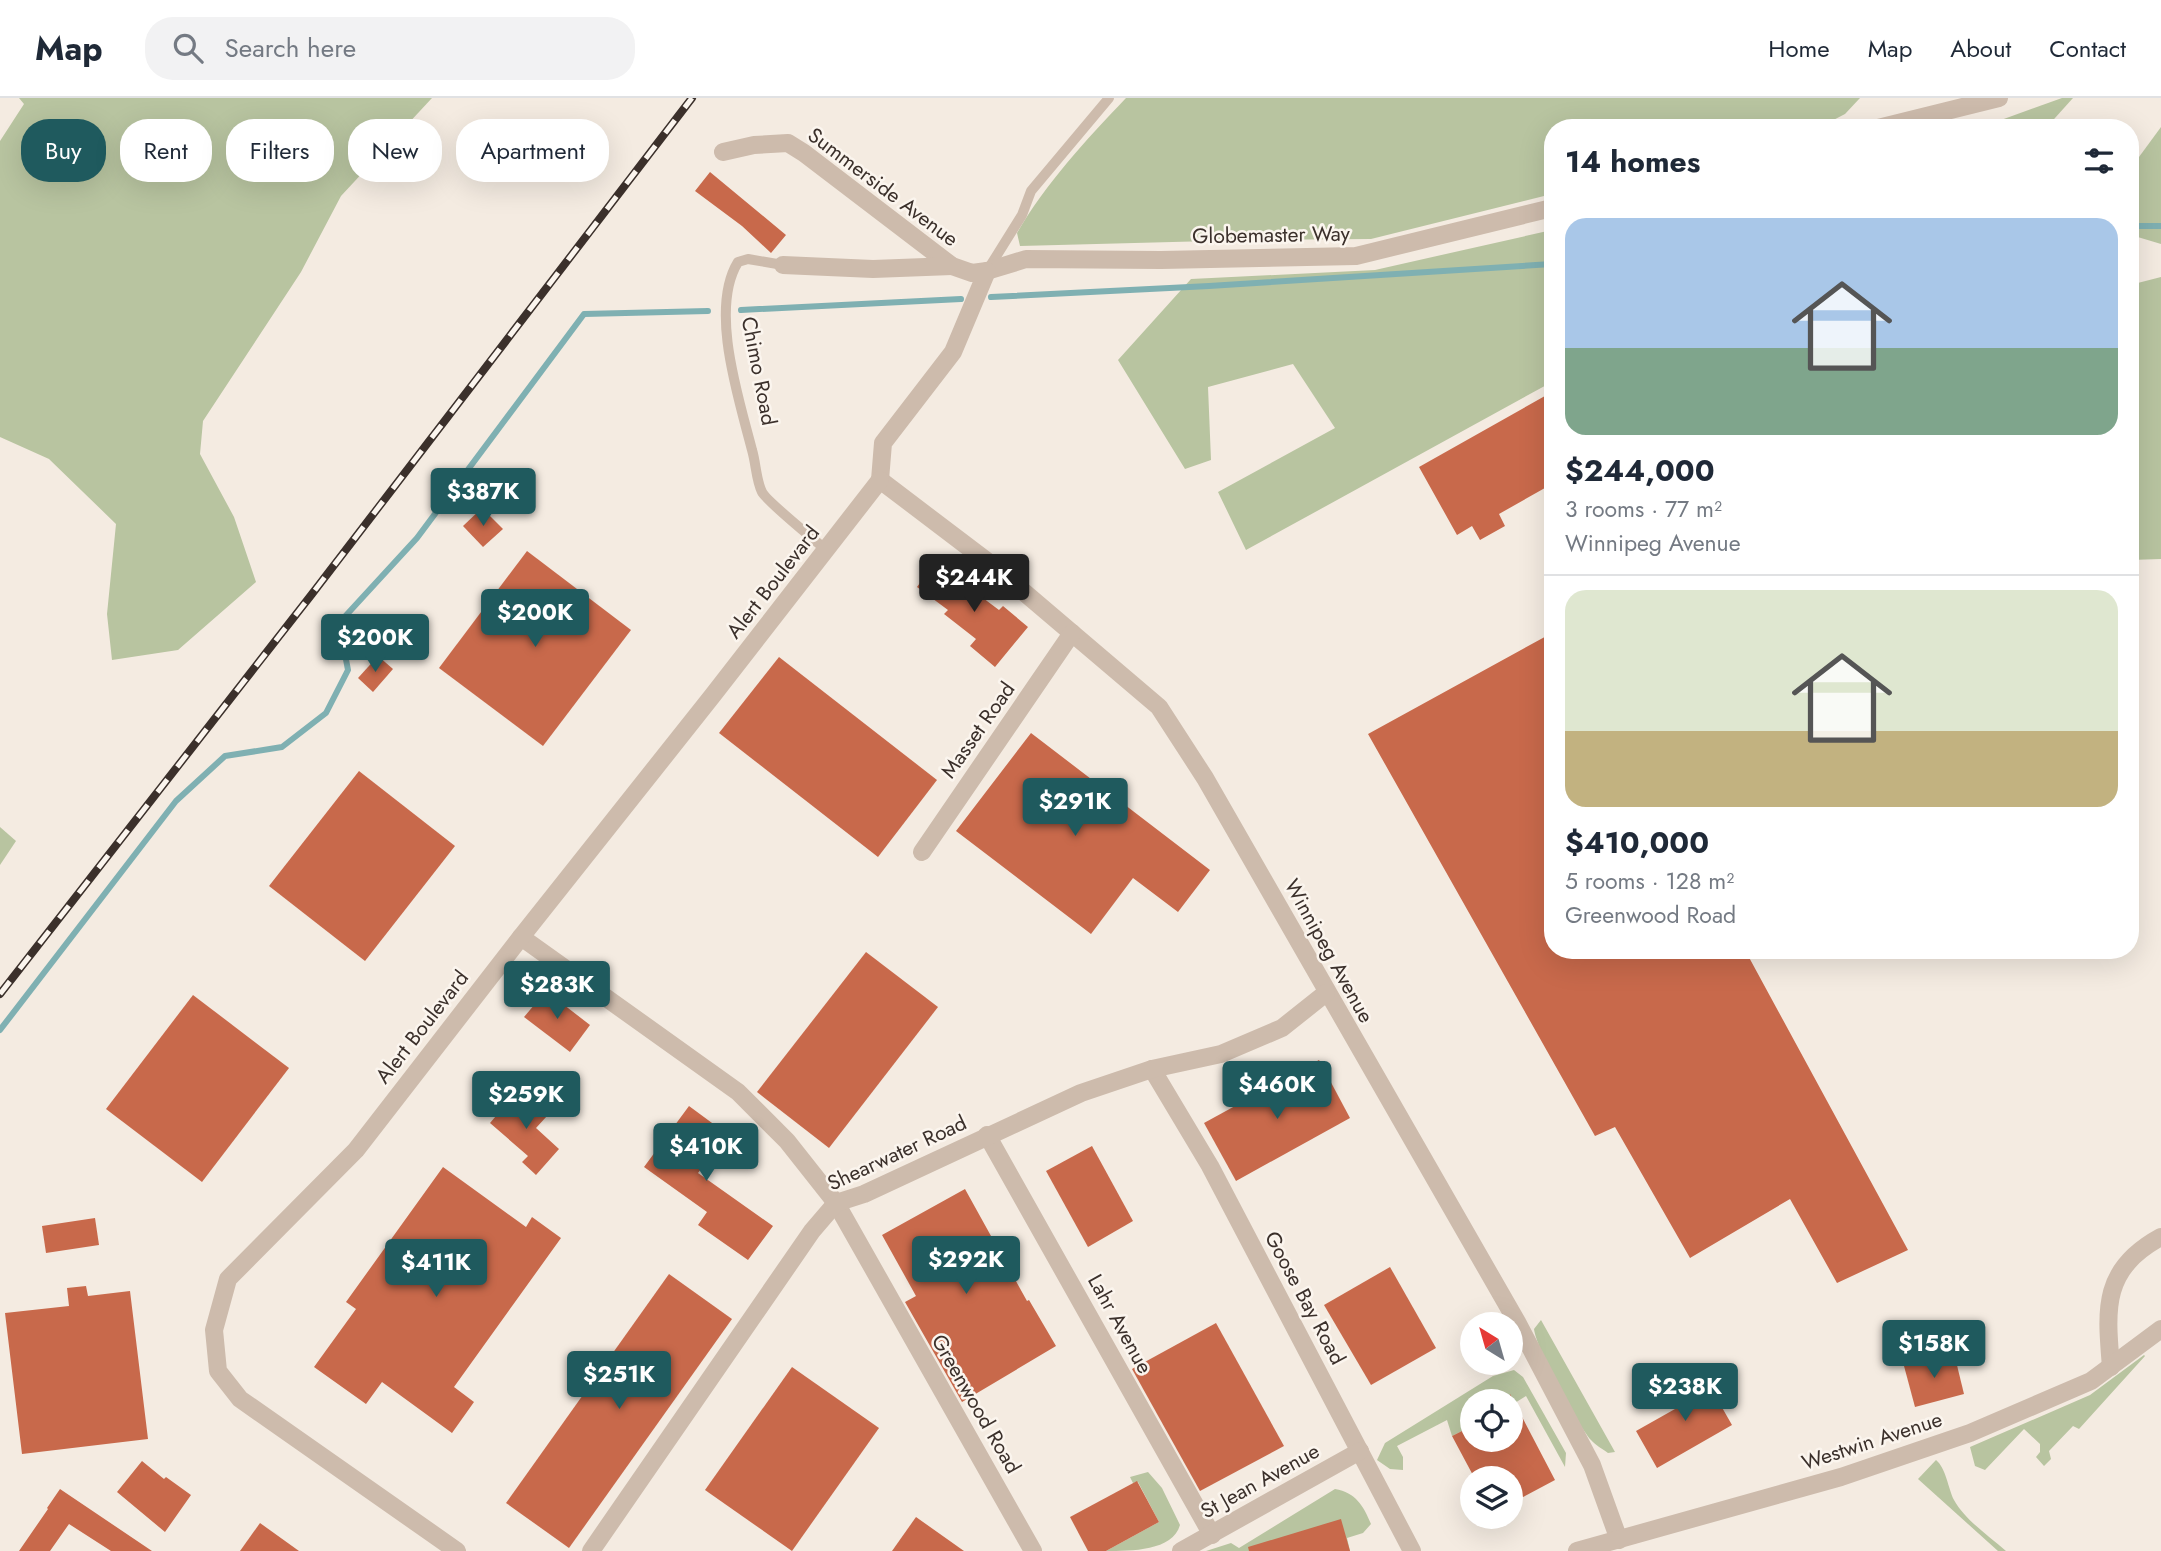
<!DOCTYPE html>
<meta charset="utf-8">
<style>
:root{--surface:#fff;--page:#f2f2f3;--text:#1f2937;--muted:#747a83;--line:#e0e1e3;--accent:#1f5a5e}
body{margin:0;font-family:Jost,sans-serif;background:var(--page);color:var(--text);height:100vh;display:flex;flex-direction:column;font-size:26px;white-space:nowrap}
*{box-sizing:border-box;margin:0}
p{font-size:23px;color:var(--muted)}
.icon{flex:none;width:38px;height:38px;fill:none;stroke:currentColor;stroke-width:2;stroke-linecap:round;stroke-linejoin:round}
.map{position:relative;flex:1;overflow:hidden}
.panel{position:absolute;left:1544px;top:21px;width:595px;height:840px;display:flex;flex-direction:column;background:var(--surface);border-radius:28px;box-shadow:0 7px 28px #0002}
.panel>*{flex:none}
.banner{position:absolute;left:21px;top:21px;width:665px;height:63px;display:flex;gap:14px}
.needle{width:46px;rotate:323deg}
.fabs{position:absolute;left:1460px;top:1214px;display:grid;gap:14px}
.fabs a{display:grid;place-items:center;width:63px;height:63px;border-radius:50%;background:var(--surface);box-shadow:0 7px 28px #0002;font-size:35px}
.price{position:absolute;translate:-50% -60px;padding:0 16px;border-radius:7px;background:var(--accent);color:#fff;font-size:23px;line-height:46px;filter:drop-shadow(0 2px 4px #0008)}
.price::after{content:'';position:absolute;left:50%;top:42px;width:21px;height:16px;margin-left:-10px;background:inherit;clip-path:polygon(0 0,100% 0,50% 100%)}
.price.current{background:#222;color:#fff}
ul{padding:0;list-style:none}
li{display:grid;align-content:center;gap:14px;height:371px;padding:0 21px}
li+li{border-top:2px solid var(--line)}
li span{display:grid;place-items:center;height:217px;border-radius:21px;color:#555}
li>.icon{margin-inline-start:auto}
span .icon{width:126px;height:126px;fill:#fffc;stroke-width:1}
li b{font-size:30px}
h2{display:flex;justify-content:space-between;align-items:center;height:84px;padding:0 21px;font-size:30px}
.pill{padding:0 24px;border-radius:28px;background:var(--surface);box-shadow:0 7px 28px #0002;font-size:24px;line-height:63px}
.pill.current{background:var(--accent);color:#fff}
header{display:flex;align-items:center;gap:42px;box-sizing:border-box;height:98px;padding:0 35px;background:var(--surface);border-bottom:2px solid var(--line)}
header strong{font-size:33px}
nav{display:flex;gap:38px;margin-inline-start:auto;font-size:24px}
.search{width:490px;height:63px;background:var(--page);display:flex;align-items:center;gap:18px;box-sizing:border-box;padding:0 24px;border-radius:28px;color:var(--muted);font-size:26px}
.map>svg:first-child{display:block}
.green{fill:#b8c4a0}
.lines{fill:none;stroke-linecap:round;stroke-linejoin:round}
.stream{stroke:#7fb0b2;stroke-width:6}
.building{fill:#c8694b}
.service{stroke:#cdbbac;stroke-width:10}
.minor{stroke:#cdbbac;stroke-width:18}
.rail-casing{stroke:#3b302b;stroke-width:8}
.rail{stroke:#fbf5ee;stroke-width:5;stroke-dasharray:16;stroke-linecap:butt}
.labels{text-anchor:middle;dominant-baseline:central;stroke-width:5;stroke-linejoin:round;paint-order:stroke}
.street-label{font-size:21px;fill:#3b302b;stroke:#fbf5ee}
</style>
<header>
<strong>Map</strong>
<div class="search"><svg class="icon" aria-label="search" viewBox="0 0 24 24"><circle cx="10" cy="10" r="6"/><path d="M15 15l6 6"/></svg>Search here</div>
<nav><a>Home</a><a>Map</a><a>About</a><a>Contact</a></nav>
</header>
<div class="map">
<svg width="2161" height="1453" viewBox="0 0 2161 1453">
<rect width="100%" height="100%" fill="#f4ebe1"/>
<g class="green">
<path d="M19 0H432L341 98 301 174 203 323 200 356 234 419 256 484 178 552 112 562 107 516 116 426 49 361 0 339V43L24 6Z"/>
<path d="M1126 0H1860L1845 16 1818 30H1552V96L1371 141 1249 142 1020 148 1017 135C1046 85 1086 42 1126 0Z"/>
<path d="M2062 0H2073L2046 30H1979Z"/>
<path d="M2161 29V146L2131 137 2130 96 2139 59Z"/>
<path d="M1552 132V284L1246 452 1218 394 1335 330 1293 266 1208 289 1211 362 1185 371 1118 262 1191 181 1375 172Z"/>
<path d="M2161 179V461L2130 462V187Z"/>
<path d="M0 729 16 743 0 767Z"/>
<path d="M1541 1222 1615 1354 1608 1355C1603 1351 1595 1347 1591 1342 1576 1324 1537 1253 1534 1231Z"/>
<path d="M2144 1257 2145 1258 2079 1331 2073 1328 2049 1353 2051 1361 2044 1368 2036 1359 2040 1354V1346L2024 1331 1985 1372 1975 1368 1970 1349 2090 1297Z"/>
<path d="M1514 1272 1523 1279 1566 1355 1565 1369 1526 1298 1510 1308V1304H1472V1328L1452 1338 1447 1322 1397 1348 1403 1359V1372L1390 1371 1377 1362 1385 1345 1493 1278Z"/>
<path d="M1936 1362C1946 1370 1948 1390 1954 1402 1965 1422 1989 1438 2006 1453H1998L1918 1381Z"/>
<path d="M1148 1374 1162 1390 1180 1427C1173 1453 1131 1453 1106 1453L1159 1424 1138 1384 1133 1385 1130 1379Z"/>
<path d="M1335 1391C1356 1395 1363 1407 1371 1426L1363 1435 1347 1440 1350 1453H1206L1231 1445 1239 1450Z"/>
</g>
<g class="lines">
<g class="stream">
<path d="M2130 128H2161"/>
<path d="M991 199 1209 188 1552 166"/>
<path d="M741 212 961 201"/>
<path d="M0 932 176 703 225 658 282 649 326 615 348 572 339 525 417 440 584 216 708 213"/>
</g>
</g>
<g class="building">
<path d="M710 74 786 137 771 155 742 128 695 93Z"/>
<path d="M1552 294V386L1499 416 1505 428 1480 442 1472 428 1457 437 1419 369Z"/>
<path d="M482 410 503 431 483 449 463 428Z"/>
<path d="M527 453 631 532 543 648 439 570Z"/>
<path d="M935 464 999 512 1003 508 1028 529 995 569 970 548 976 541 944 516 948 512 917 489Z"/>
<path d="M1552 535V852H1745L1908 1152 1837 1185 1790 1101 1690 1160 1615 1029 1595 1038 1368 636Z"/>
<path d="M378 558 393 571 373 594 358 580Z"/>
<path d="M779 559 937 682 878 759 719 635Z"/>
<path d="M1031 635 1210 772 1178 814 1133 780 1091 836 956 733Z"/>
<path d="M359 673 455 748 365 863 269 788Z"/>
<path d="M866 854 938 909 829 1050 757 994Z"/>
<path d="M546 893 590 927 570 954 524 919Z"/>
<path d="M193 897 289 970 202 1084 106 1011Z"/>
<path d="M1319 962 1350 1020 1236 1083 1204 1025Z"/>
<path d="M518 992 547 1018 536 1030 559 1051 536 1077 522 1064 528 1058 490 1025Z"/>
<path d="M689 1008 727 1036 698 1075 773 1128 748 1162 698 1127 707 1114 644 1069Z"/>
<path d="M1092 1048 1133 1123 1088 1149 1046 1073Z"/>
<path d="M443 1069 526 1129 532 1119 561 1140 454 1289 474 1304 452 1335 382 1284 366 1306 314 1269 356 1211 346 1204Z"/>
<path d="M965 1091 1027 1203 1029 1202 1056 1248 962 1304 905 1204 916 1198 882 1137Z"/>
<path d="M95 1120 99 1147 46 1155 42 1128Z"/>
<path d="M1390 1169 1436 1250 1371 1287 1324 1207Z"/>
<path d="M669 1176 732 1221 569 1450 506 1405Z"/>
<path d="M86 1188 88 1198 130 1193 148 1341 22 1356 5 1215 69 1208 67 1190Z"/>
<path d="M1216 1225 1284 1348 1200 1393 1132 1271Z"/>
<path d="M1954 1255 1964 1296 1915 1309 1904 1268Z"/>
<path d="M792 1269 879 1330 792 1453 705 1392Z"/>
<path d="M1704 1278 1732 1327 1657 1370 1636 1333 1675 1311 1668 1299Z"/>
<path d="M1510 1296 1555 1382 1510 1406V1381H1475L1452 1338 1472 1328V1342H1510Z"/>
<path d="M142 1363 164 1381 166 1379 191 1397 165 1434 117 1394Z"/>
<path d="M1137 1383 1159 1424 1106 1453H1088L1070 1419Z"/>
<path d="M60 1391 152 1453H111L69 1426 50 1453H19L48 1411 47 1410Z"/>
<path d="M916 1419 964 1453H892Z"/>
<path d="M1341 1421 1350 1453H1249L1248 1449Z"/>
<path d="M260 1425 299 1453H240Z"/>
</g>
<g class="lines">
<g class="service">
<path d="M783 167 748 161 738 164C709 211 739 301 752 352 756 365 756 382 762 394 766 403 815 442 826 452"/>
<path d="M987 173 1022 117 1031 93 1109 0"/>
</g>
<g class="minor">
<path d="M1878 30 1999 0"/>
<path d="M723 54 754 47 788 45 804 55 952 168 972 175 987 173 1026 161 1161 162 1356 158 1552 110"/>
<path d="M783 167 873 171 952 168"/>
<path d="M880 382 992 467 1159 609 1205 680 1517 1224 1592 1367 1619 1442"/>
<path d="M880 382 883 345 953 254 987 173"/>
<path d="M922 754 1072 535"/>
<path d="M521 839 738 994 787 1043 836 1105 1033 1453"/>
<path d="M1152 971 1210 1068 1412 1453"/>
<path d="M987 1037 1212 1437"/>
<path d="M2111 1269C2106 1210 2102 1171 2161 1139"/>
<path d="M457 1453 240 1301 218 1273 214 1232 228 1181 356 1052 521 839 713 597 880 382"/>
<path d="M591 1453 812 1133 836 1105 864 1096 1081 995 1152 971 1221 956 1282 930 1326 895"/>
<path d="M1181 1453 1360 1353"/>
<path d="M1577 1453 1841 1379 1970 1335 2091 1283 2161 1231"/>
</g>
<defs>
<path id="rail" d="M0 896 312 496 692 0"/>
</defs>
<use href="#rail" class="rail-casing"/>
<use href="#rail" class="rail"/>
</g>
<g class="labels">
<g class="street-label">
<text transform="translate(883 89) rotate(37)">Summerside Avenue</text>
<text transform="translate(1271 137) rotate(-1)">Globemaster Way</text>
<text transform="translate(759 273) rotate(79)">Chimo Road</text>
<text transform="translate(773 484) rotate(-52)">Alert Boulevard</text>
<text transform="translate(978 632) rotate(-55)">Masset Road</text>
<text transform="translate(1329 853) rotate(61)">Winnipeg Avenue</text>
<text transform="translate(422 929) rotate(-52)">Alert Boulevard</text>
<text transform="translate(897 1055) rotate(-25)">Shearwater Road</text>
<text transform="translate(1305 1200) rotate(62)">Goose Bay Road</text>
<text transform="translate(1120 1226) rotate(61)">Lahr Avenue</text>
<text transform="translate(976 1306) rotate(60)">Greenwood Road</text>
<text transform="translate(1872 1343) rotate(-18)">Westwin Avenue</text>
<text transform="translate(1260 1383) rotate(-29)">St Jean Avenue</text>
</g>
</g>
</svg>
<div class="fabs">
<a><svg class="needle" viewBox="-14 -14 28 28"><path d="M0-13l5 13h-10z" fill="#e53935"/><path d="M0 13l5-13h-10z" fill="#747a83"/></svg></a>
<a><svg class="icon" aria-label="locate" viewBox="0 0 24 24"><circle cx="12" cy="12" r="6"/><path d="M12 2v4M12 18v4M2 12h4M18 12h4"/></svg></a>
<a><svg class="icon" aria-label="layers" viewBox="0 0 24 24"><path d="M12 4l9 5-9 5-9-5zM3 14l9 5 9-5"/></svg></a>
</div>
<b class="price" style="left:483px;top:430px">$387K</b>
<b class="price current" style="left:974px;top:516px">$244K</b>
<b class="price" style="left:535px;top:551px">$200K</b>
<b class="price" style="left:375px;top:576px">$200K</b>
<b class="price" style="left:1075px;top:740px">$291K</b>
<b class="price" style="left:557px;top:923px">$283K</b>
<b class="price" style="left:1277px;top:1023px">$460K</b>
<b class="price" style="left:526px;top:1033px">$259K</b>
<b class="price" style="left:706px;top:1085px">$410K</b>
<b class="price" style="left:966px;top:1198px">$292K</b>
<b class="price" style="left:436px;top:1201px">$411K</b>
<b class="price" style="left:1934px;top:1282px">$158K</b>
<b class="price" style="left:619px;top:1313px">$251K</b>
<b class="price" style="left:1685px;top:1325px">$238K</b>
<div class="banner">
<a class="pill current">Buy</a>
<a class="pill">Rent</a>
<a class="pill">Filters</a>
<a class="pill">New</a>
<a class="pill">Apartment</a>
</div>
<section class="panel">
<h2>14 homes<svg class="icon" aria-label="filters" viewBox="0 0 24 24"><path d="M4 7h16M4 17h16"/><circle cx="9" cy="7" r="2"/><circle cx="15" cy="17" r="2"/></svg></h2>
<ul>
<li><span style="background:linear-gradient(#a9c7e8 60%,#7fa58c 0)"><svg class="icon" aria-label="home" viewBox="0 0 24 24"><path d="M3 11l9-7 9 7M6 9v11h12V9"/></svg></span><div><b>$244,000</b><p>3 rooms · 77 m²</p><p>Winnipeg Avenue</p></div></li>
<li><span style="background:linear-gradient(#dfe7d0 65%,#c2b280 0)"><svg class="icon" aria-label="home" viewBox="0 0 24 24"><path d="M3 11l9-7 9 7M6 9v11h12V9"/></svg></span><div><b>$410,000</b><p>5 rooms · 128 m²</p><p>Greenwood Road</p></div></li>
</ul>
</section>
</div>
